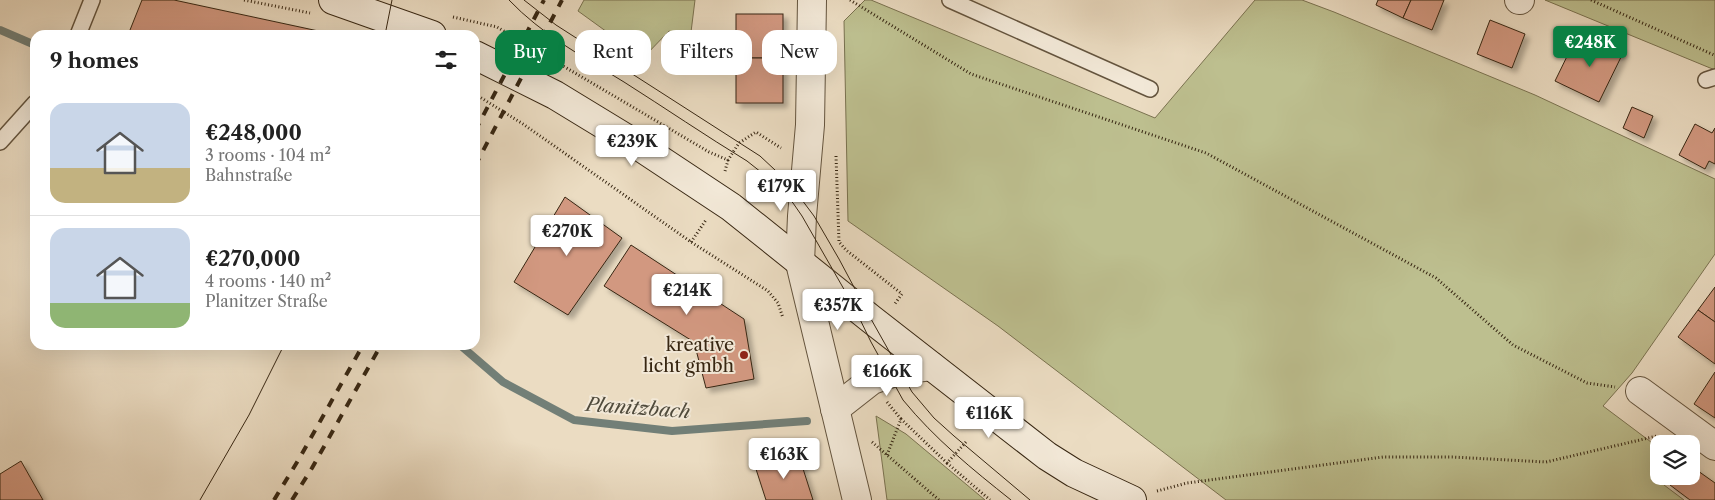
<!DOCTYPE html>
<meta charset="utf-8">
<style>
:root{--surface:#fff;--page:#f6f6f6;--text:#222;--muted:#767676;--line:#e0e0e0;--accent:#0b8043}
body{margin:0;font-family:"Libre Caslon Text",serif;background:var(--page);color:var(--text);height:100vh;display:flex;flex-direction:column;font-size:19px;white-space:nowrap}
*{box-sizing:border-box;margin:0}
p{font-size:16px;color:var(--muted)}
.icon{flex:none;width:28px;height:28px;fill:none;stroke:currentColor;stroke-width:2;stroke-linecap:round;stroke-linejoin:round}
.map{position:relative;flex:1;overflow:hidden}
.side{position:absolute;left:30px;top:30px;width:450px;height:320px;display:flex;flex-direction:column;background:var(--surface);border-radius:15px;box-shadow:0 5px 20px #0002}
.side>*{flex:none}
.hud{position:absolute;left:495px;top:30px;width:475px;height:45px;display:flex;gap:10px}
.fabs{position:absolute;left:1650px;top:435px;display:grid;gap:10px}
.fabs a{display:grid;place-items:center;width:50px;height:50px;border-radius:10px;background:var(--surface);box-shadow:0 5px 20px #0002;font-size:25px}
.price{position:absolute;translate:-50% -42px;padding:0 11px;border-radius:5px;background:#fff;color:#222;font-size:16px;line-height:32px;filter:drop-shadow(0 1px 2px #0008)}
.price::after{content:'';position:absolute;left:50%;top:30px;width:15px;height:11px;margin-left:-8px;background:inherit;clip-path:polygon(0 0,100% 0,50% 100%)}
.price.selected{background:var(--accent);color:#fff}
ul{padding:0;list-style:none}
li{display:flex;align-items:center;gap:15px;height:125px;padding:0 20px}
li+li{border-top:1px solid var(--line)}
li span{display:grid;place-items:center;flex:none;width:140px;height:100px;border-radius:15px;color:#555}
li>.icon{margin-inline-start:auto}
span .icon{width:60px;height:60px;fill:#fffc;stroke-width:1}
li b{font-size:21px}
h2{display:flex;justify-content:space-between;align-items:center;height:60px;padding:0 20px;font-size:21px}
.pill{padding:0 18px;border-radius:15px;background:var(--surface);box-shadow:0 5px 20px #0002;font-size:18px;line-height:45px}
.pill.selected{background:var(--accent);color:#fff}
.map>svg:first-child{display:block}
.green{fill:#bdbf8f;stroke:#7a7250}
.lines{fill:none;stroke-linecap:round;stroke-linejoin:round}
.stream{stroke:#727f77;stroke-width:8}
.building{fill:#d29880;stroke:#372612;filter:url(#shadow)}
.service-casing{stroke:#64543e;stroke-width:18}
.minor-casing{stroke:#64543e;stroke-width:30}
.tertiary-casing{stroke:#64543e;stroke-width:30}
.secondary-casing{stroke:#372612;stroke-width:30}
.path{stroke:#372612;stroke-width:3;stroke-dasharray:1 2.5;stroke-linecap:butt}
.service{stroke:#f2e8d7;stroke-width:15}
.minor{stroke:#f2e8d7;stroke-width:28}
.tertiary{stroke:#f2e8d7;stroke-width:28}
.secondary{stroke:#f2e8d7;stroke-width:28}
.tram{stroke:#372612;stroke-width:1}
.rail{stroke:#372612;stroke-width:4;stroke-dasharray:9 9;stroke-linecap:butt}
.poi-dot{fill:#8f2418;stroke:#f2e8d7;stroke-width:2}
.labels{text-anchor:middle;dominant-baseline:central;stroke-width:4;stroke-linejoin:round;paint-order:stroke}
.poi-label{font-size:18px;fill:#372612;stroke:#f2e8d7;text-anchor:end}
.water-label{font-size:19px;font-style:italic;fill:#504b3c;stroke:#f2e8d7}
</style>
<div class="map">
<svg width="1715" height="500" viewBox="0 0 1715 500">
<defs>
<filter id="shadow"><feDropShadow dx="4.5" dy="4.5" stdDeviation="2.5" flood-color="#0004"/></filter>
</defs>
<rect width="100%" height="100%" fill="#ebdcc2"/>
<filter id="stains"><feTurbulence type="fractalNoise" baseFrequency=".004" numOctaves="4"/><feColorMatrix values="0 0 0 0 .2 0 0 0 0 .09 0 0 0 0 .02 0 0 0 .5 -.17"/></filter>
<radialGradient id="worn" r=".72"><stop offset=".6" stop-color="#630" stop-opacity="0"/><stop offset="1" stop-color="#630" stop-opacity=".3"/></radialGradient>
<g class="green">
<path d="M584 0H695L690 40 669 31 643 58 578 11Z"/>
<path d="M865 0H871L1155 118 1255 0H1302L1334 12 1535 95 1715 179V254L1632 373 1603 406 1659 448V476H1670L1664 485 1684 500H1226L998 326 848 221 844 21Z"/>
<path d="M1545 0H1715V70Z"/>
<path d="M876 416 906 434 985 500H887Z"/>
</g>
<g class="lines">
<g class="stream">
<path d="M0 30 35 45"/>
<path d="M460 345 503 382 574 420 672 431 807 421"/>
</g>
</g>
<g class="building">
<path d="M142 0H174L337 35H128Z"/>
<path d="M1378 0H1411L1403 18 1376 5Z"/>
<path d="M1411 0H1444L1432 30 1403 18Z"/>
<rect x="736" y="14" width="47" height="44"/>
<path d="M1490 20 1525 34 1512 68 1477 54Z"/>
<path d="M1594 36 1624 51 1599 102 1555 81 1575 40 1589 47Z"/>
<rect x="736" y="58" width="47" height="45"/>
<path d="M1632 107 1653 116 1644 138 1623 128Z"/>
<path d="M1695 124 1712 133 1715 128V164L1709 161 1705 169 1679 155Z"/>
<path d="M565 197 622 238 568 315 514 282Z"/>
<path d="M631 245 744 319 754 379 706 388 694 342 604 286Z"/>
<path d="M1715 287V322L1698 310Z"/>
<path d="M1698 310 1715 322V364L1678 337Z"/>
<path d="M1715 372V418L1694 404Z"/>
<path d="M798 453 813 500H766L755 466Z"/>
<path d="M21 461 43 500H0V474Z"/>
<path d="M1691 466 1715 483V500H1690L1670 485 1675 476H1691Z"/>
</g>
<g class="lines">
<defs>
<g id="service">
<path d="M950 0 1150 89"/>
<path d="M78 35 92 0"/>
<path d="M1706 80 1715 77"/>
<path d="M0 142 35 103"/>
</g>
<g id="minor">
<path d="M1519 0H1520"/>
<path d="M800 263 857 500"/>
<path d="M1640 391 1715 446"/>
<path d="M835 409 872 380 900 370 931 366"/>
</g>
<path id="tertiary" d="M800 263 802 216 810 125 812 0"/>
<g id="secondary">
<path d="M333 0 432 35"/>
<path d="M475 55 555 95 642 148 731 207 871 319 1047 456 1074 473 1132 500"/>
</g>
</defs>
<use href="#service" class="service-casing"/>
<use href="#minor" class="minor-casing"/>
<use href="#tertiary" class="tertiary-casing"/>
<use href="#secondary" class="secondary-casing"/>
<g class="path">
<path d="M244 0 310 13"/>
<path d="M850 0 971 74 1206 153 1436 278 1513 345 1587 383 1615 387"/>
<path d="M1591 0 1714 55"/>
<path d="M453 17 497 27 709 152 728 160 739 143 756 132 781 148"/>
<path d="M475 94 523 124 691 242 768 291 778 303 783 318"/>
<path d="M836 156 839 242 846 250 902 294 894 305"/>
<path d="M725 171 728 160"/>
<path d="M691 242 706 220"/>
<path d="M887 402 901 419"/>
<path d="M872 442 939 500"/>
<path d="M887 455 901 419 947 463 966 442"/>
<path d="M947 463 990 500"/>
<path d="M1157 491 1187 483 1383 457H1452L1546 462 1657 436"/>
</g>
<use href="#service" class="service"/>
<use href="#minor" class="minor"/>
<use href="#tertiary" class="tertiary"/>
<use href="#secondary" class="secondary"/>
<g class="tram">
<path d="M509 0C541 34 585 58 624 82 665 108 706 136 747 161L771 180 793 203 802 216 853 305 871 342 903 400C935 439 972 469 1011 500"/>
<path d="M524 0 556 25 760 156 790 184 814 216 839 259 871 319 912 392 934 418 954 436 1030 500"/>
<path d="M385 35 392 0"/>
<path d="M200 500 249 415 284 345"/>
</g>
<g class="rail">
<path d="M475 131 544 0"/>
<path d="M475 166 562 0"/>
<path d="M274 500 299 459 363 345"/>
<path d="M292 500 312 468 381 345"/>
</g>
</g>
<circle class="poi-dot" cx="744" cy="355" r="5"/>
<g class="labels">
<g class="poi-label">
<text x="734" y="345">kreative<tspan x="734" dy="21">licht gmbh</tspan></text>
</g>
<g class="water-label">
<text transform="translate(638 408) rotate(4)">Planitzbach</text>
</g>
</g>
<rect width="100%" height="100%" filter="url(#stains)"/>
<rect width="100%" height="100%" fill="url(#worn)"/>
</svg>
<div class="fabs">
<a><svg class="icon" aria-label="layers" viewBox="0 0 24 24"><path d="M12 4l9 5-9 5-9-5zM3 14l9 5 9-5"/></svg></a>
</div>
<b class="price selected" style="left:1590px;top:68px">€248K</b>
<b class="price" style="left:632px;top:167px">€239K</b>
<b class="price" style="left:781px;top:212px">€179K</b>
<b class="price" style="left:567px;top:257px">€270K</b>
<b class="price" style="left:687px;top:316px">€214K</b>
<b class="price" style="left:838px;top:331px">€357K</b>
<b class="price" style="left:887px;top:397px">€166K</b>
<b class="price" style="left:989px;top:439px">€116K</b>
<b class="price" style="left:784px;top:480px">€163K</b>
<div class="hud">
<a class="pill selected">Buy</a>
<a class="pill">Rent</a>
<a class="pill">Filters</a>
<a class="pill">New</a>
</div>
<section class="side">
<h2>9 homes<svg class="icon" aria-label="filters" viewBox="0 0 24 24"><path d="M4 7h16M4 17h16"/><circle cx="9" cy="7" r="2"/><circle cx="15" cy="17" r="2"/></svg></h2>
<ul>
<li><span style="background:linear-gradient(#c9d6e8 65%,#c2b280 0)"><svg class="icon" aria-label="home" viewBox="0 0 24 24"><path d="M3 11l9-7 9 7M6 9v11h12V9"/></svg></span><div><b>€248,000</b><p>3 rooms · 104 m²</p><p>Bahnstraße</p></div></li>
<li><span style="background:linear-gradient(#c9d6e8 75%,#8fb573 0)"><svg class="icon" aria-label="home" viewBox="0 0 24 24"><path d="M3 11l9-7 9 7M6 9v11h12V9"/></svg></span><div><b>€270,000</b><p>4 rooms · 140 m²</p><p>Planitzer Straße</p></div></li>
</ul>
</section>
</div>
